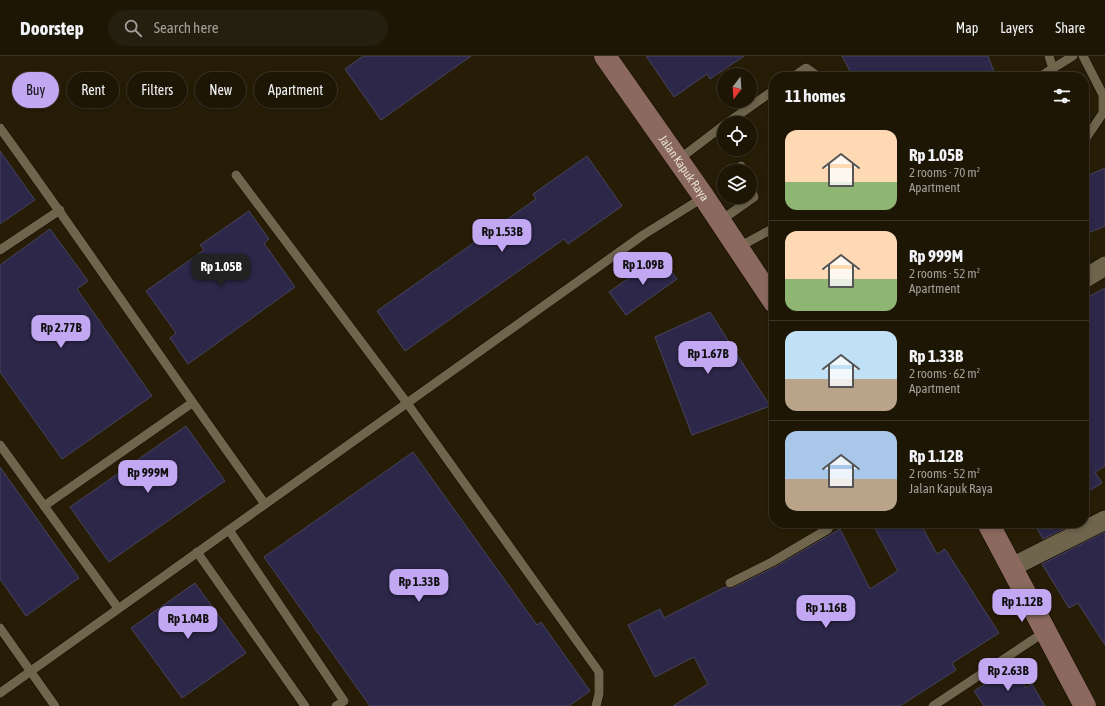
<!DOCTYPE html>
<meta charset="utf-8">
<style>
:root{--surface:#1d1605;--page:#251f0f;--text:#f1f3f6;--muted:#a09f9a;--line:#3b3527;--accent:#c2a7f2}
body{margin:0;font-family:"Asap Condensed",sans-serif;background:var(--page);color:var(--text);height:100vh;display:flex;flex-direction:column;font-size:15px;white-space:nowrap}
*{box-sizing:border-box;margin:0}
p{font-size:13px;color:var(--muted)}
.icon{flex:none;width:22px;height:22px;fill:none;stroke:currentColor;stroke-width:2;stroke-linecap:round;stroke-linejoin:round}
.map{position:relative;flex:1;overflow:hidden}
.panel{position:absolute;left:769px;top:16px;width:320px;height:456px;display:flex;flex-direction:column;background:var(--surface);border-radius:16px;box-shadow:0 2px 6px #0003,0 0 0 1px var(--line)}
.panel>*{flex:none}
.top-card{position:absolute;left:12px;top:16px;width:380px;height:36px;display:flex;gap:8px}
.needle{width:26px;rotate:197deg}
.tools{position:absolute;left:717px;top:12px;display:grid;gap:8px}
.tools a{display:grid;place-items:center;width:40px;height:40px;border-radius:50%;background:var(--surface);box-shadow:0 2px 6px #0003,0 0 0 1px var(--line);font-size:20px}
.price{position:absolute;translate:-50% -34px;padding:0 9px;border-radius:8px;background:var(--accent);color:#111;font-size:13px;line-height:26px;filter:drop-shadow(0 1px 2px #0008)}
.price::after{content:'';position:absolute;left:50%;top:24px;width:12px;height:9px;margin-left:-6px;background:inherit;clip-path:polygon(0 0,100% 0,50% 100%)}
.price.on{background:#222;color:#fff}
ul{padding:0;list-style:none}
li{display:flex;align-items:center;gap:12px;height:100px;padding:0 16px}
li+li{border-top:1px solid var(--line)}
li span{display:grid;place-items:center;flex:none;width:112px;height:80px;border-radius:12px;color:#555}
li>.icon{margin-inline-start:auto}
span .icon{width:48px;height:48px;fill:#fffc;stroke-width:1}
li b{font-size:17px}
h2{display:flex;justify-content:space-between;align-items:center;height:48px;padding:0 16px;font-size:17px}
.tag{padding:0 14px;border-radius:18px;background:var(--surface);box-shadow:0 2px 6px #0003,0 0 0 1px var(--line);font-size:14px;line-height:36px}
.tag.on{background:var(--accent);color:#111}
header{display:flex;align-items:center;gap:24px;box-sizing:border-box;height:56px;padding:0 20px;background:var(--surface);border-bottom:1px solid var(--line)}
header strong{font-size:19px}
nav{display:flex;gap:22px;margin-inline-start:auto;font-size:14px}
.search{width:280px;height:36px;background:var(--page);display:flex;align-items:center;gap:10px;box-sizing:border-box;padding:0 14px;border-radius:22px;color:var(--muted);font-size:15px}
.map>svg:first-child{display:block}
.building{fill:#2d274a;stroke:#46445b}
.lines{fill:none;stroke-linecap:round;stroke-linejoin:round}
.service-casing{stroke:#100700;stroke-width:10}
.minor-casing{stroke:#100700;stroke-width:20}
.secondary-casing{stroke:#100700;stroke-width:23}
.service{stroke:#6f644c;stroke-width:9}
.minor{stroke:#6f644c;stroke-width:19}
.secondary{stroke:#8b695e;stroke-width:22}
.labels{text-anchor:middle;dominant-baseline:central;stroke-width:3;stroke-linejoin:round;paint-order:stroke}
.street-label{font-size:12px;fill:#e8e2d5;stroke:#271d07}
</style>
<header>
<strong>Doorstep</strong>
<div class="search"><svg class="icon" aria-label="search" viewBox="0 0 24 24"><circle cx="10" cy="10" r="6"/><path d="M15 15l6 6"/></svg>Search here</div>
<nav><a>Map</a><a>Layers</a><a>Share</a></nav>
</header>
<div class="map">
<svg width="1105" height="650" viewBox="0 0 1105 650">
<rect width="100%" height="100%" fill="#271d07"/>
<g class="building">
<path d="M363 0H471L381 64 345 13Z"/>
<path d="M646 0H744L710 23 707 18 674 41Z"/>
<path d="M842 0H988L996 21H853Z"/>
<path d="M0 95 35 144 0 168Z"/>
<path d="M587 100 622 150 568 188 564 183 405 295 377 255 536 143 533 138Z"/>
<path d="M1105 112V170L1088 177 1084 168V121Z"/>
<path d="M249 155 269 183 264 187 295 231 188 308 170 282 176 277 146 235 204 194 200 189Z"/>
<path d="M50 173 88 225 77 233 152 340 62 403 0 316V209Z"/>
<path d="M660 200 677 223 626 259 609 236Z"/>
<path d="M1105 232V410L1095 416 1102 427 1084 438V243Z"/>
<path d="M710 256 770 350 692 379 655 281Z"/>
<path d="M186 370 225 425 109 506 70 451Z"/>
<path d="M413 396 537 569 541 566 590 635 569 650H370L264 501Z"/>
<path d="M0 411 79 522 26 560 0 523Z"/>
<path d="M872 467H920L937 498 945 493 999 577 952 607 956 614 900 650H673L708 628 694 601 655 621 628 569 660 553 664 562 725 531 733 532 775 511 840 473 870 533 898 515Z"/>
<path d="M1034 467H1066L1068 471 1043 483Z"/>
<path d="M1105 476V589L1078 547 1069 552 1042 508Z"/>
<path d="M195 527 246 597 182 642 131 572Z"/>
<path d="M1013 611 1026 632 1032 628 1045 650H984L974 635Z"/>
</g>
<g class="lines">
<defs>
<g id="service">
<path d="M1049 0 1053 13"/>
<path d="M1083 0 1103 39V57L1084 85"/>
<path d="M793 21 806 12 819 21"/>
<path d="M1039 21 1073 0"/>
<path d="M727 67 774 34"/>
<path d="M0 72C90 196 175 324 265 448"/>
<path d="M678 104 724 69"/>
<path d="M741 110 743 115"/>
<path d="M236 119 407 347 599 616V638L596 650"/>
<path d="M720 165 754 141 750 131"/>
<path d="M737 192 774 172"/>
<path d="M0 194 60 154"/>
<path d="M0 389 118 552"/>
<path d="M44 450 192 347"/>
<path d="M229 474 344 645 336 650"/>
<path d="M197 496 305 650"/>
<path d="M730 527 772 506 828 473 831 467"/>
<path d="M0 572 55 650"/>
<path d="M0 637 643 179 704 141"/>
<path d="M933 650 1046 575"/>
</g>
<g id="minor">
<path d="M1084 223 1105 210"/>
<path d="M1012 511 1105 464"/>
</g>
<g id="secondary">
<path id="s1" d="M605 0 704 141 774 246"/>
<path d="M988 467 1085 650"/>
</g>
</defs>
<use href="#service" class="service-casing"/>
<use href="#minor" class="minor-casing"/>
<use href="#secondary" class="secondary-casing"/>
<use href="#service" class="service"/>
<use href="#minor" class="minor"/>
<use href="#secondary" class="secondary"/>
</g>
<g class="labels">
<g class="street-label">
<text stroke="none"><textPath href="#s1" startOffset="137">Jalan Kapuk Raya</textPath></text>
</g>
</g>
</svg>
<div class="tools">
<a><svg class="needle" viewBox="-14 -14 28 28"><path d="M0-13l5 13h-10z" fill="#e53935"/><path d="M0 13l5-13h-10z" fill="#a09f9a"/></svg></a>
<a><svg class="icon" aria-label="locate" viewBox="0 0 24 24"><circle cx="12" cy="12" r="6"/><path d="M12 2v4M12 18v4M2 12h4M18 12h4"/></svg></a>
<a><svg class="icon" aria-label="layers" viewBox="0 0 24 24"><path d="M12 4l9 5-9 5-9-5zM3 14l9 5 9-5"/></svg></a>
</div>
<b class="price" style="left:502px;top:197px">Rp 1.53B</b>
<b class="price" style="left:643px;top:230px">Rp 1.09B</b>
<b class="price on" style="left:221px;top:232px">Rp 1.05B</b>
<b class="price" style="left:61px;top:293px">Rp 2.77B</b>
<b class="price" style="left:708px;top:319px">Rp 1.67B</b>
<b class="price" style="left:148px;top:438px">Rp 999M</b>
<b class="price" style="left:419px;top:547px">Rp 1.33B</b>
<b class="price" style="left:1022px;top:567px">Rp 1.12B</b>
<b class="price" style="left:826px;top:573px">Rp 1.16B</b>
<b class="price" style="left:188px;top:584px">Rp 1.04B</b>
<b class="price" style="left:1008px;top:636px">Rp 2.63B</b>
<div class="top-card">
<a class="tag on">Buy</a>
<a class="tag">Rent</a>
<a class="tag">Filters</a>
<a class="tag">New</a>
<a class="tag">Apartment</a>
</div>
<section class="panel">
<h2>11 homes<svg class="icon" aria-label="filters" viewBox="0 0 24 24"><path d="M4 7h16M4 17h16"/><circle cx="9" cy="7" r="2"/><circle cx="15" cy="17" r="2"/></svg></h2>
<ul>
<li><span style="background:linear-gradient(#ffd9b3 65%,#8fb573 0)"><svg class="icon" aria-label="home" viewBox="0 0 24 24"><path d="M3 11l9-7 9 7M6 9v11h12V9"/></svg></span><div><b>Rp 1.05B</b><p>2 rooms · 70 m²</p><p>Apartment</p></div></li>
<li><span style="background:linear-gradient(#ffd9b3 60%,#8fb573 0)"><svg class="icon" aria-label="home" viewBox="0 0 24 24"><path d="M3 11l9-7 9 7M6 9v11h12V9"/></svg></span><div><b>Rp 999M</b><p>2 rooms · 52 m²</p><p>Apartment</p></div></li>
<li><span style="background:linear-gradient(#bfe0f5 60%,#b9a48a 0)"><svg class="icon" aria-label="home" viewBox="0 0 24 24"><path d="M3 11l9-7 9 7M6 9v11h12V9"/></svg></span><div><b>Rp 1.33B</b><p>2 rooms · 62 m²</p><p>Apartment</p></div></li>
<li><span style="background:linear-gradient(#a9c7e8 60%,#b9a48a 0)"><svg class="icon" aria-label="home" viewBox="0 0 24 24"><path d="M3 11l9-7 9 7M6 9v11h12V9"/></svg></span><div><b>Rp 1.12B</b><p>2 rooms · 52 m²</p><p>Jalan Kapuk Raya</p></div></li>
</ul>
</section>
</div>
